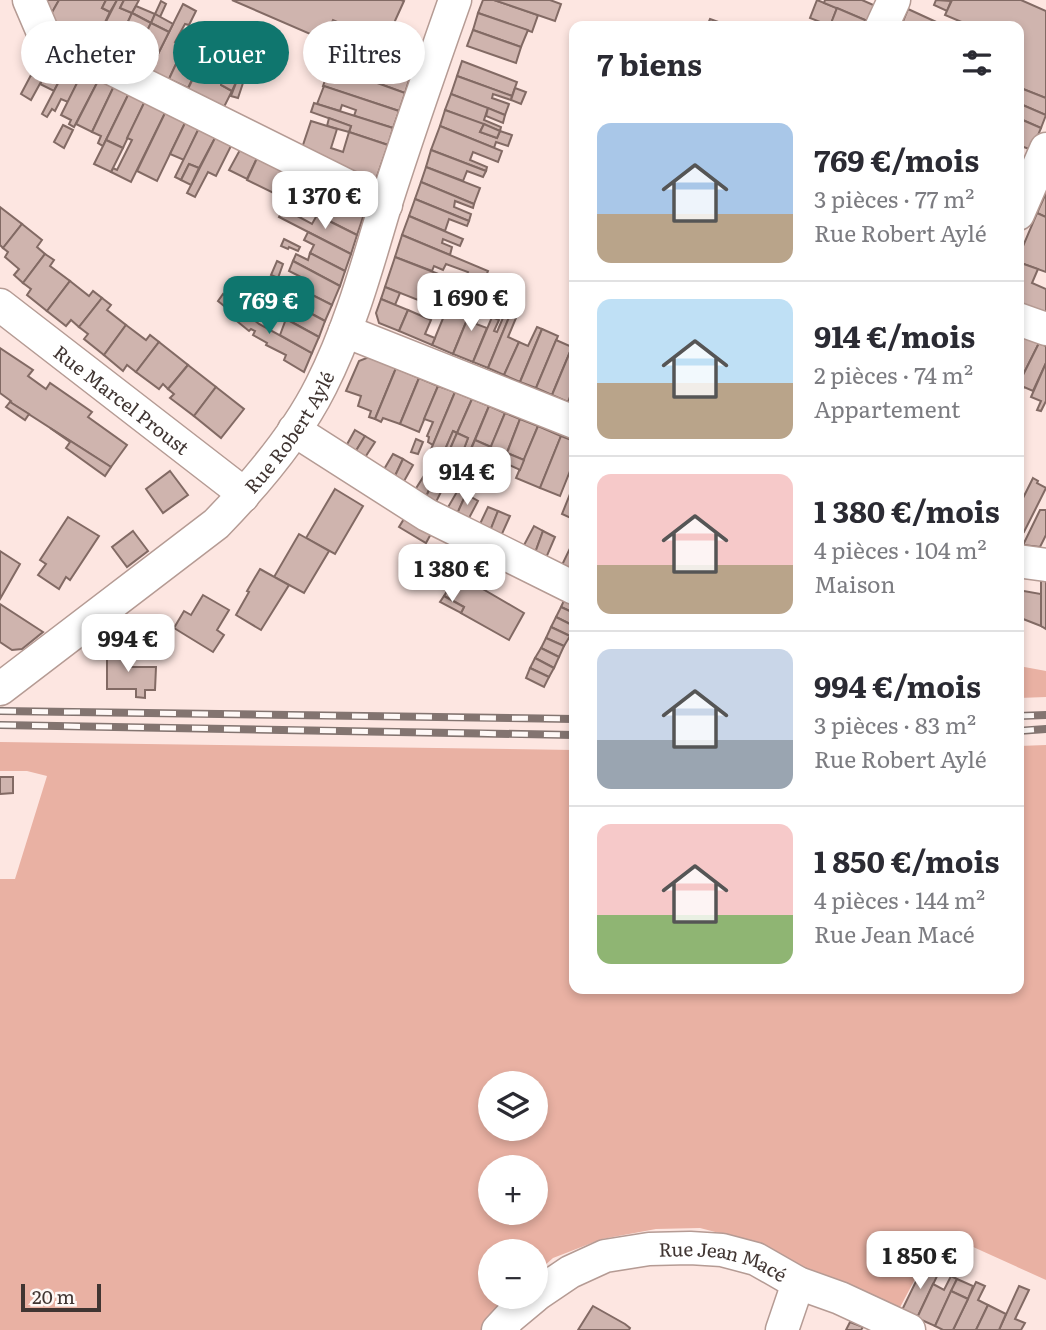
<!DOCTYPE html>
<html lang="fr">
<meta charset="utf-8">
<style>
:root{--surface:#fff;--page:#f7f7f7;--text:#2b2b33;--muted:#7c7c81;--line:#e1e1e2;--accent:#0f766e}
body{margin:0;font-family:Literata,serif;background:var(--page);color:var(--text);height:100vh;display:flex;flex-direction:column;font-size:26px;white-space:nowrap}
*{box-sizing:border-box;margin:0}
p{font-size:23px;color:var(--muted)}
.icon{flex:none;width:38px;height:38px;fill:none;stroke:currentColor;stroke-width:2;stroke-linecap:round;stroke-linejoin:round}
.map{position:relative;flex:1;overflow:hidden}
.side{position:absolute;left:569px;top:21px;width:455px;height:973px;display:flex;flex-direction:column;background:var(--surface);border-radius:14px;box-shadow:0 4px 10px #0003}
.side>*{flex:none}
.banner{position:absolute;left:21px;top:21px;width:443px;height:63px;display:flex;gap:14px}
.fabs{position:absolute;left:478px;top:1071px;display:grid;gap:14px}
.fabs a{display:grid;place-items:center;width:70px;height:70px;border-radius:50%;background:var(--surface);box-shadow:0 4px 10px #0003;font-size:35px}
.scale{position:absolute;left:21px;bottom:18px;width:80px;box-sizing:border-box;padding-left:7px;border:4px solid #403532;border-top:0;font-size:19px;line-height:24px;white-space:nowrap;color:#403532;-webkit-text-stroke:5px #fef8f6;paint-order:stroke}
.price{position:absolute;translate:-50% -60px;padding:0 16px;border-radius:14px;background:#fff;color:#222;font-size:23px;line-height:46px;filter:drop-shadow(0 2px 4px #0008)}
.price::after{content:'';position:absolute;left:50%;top:42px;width:21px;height:16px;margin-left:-10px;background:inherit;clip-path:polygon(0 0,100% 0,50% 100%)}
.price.current{background:var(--accent);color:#fff}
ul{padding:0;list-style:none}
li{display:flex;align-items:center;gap:21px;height:175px;padding:0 28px}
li+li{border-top:2px solid var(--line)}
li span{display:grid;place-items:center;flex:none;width:196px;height:140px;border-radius:14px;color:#555}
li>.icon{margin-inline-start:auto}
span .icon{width:84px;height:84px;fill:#fffc;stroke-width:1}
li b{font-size:30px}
h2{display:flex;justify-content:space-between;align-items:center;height:84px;padding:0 28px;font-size:30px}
.pill{padding:0 24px;border-radius:32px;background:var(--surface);box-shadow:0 4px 10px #0003;font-size:24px;line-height:63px}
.pill.current{background:var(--accent);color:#fff}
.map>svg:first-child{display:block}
.green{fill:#e9b1a3;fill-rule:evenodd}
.building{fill:#cfb4ae;stroke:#826a64;stroke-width:2}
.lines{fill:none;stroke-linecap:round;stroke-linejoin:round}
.minor-casing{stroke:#b59b94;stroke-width:35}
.minor{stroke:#fff;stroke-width:32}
.rail-casing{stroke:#837470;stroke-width:8}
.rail{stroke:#fef8f6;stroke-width:5;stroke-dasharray:16;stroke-linecap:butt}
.labels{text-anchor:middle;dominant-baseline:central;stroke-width:6;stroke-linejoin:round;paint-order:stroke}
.street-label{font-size:19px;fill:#403532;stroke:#fef8f6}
</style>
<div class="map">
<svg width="1046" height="1330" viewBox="0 0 1046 1330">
<rect width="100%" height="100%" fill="#fde6e1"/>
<g class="green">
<path d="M1019 666 1046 671V697L1019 698Z"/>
<path d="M0 742 574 750V989H1018L1019 746 1046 745V1280L940 1232 897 1313 742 1239 700 1228 656 1229 602 1239 553 1258 536 1273V1251H490V1297H510L484 1330H0V879H15L47 776 27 771H0ZM490 1083H536V1129H490ZM490 1167H536V1213H490Z"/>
</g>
<g class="building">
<path d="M44 0H59L50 16Z"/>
<path d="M59 0H106L102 8 110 12 94 45 53 24 50 16Z"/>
<path d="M106 0H117L110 12 102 8Z"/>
<path d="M117 0H124L120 8 132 13 113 54 94 45Z"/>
<path d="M124 0H139L132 13 120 8Z"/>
<path d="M232 0H401L404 1 385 43 333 20 324 40Z"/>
<path d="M483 0H494L538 15 532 32 478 13Z"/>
<path d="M494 0H550L561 4 555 21Z"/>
<path d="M817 0 837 8 830 26 810 18Z"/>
<path d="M825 0H862L878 7 872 23 824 3Z"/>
<path d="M936 0 951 1 947 11 934 5Z"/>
<path d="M952 0H1021L1046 11V98L1018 87V26H971L945 15Z"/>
<path d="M161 1 166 4 160 17 155 14Z"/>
<path d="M183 4 196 11 189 25 185 24 175 42 184 47 168 81 149 72Z"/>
<path d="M136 6 155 14 151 23 132 13Z"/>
<path d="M837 8 872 23 870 26H830Z"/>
<path d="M908 9 945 26H901Z"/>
<path d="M132 13 151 23 131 63 113 54Z"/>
<path d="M478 13 528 30 521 47 473 30Z"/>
<path d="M155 14 173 24 169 32 151 23Z"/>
<path d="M710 19 724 24V26H707Z"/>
<path d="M151 23 169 32 149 72 131 63Z"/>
<path d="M473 30 521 47 516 63 467 46Z"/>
<path d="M201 34 212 39 188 88 169 79 184 47 192 51Z"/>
<path d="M257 39 268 44 258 64 246 60Z"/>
<path d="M239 40 253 46 237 80 224 73Z"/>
<path d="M210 43 223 50 211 75 221 79V85L232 91 223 109 187 91Z"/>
<path d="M345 49 365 58 358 76 337 68Z"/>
<path d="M54 56 68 64 54 91 40 84Z"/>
<path d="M365 58 410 77 405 93 358 76Z"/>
<path d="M246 60 256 64 247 81 238 78Z"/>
<path d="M462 61 517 82 512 96 457 76Z"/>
<path d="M68 64 83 71 68 102 61 99 55 111 52 109 47 117 42 114Z"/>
<path d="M330 66 405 93 399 111 323 86Z"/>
<path d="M83 71 99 79 74 127 69 124 71 120 61 115Z"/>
<path d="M224 73 237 80 232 91 221 85V79Z"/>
<path d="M31 75 42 80 31 100 21 94Z"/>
<path d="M457 76 512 96 511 100 493 94 492 98 509 104 505 115 451 94Z"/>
<path d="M238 78 244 80 238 98 231 96Z"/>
<path d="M99 79 114 86 92 132 76 124Z"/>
<path d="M114 86 129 93 103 146 98 143 101 136 92 132Z"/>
<path d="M324 86 399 111 393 128 354 116 356 110 342 105 340 111 317 104Z"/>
<path d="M1018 87 1046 98V115L1018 103Z"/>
<path d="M515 88 526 92 521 104 511 100Z"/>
<path d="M129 93 145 101 123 148 106 140Z"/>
<path d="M451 94 488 108 484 120 501 127 500 131 445 110Z"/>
<path d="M145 101 166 111 131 182 111 172 113 168 117 170 132 140 127 138Z"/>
<path d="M314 103 393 128 388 145 349 132 351 126 311 112Z"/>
<path d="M1018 103 1046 115 1041 128 1018 118Z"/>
<path d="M488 108 505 115 503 123 486 116Z"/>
<path d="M445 110 484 124 480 132 497 138 500 131 512 135 508 146 496 142 494 148 440 126Z"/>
<path d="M166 111 186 121 157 181 137 171Z"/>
<path d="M329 118 351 126 349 132 327 126Z"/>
<path d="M1018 118 1041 128 1032 150 1018 145Z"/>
<path d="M186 121 199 128 184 160 170 154Z"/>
<path d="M311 121 337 129 331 148 343 152 349 132 388 145 376 179 367 181 302 148Z"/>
<path d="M484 124 500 131 497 138 480 132Z"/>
<path d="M63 125 73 130 64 148 54 142Z"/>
<path d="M440 126 502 151 498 162 473 152 470 160 487 167 486 171 431 150Z"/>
<path d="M199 128 216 136 199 168 189 164 181 180 175 177Z"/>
<path d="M216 136 232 144 216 176 208 172 195 197 187 193Z"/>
<path d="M106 140 123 148 111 172 94 164Z"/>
<path d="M241 148 258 156 247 179 229 170Z"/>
<path d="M431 150 486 171 483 177 467 171 463 181 426 167Z"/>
<path d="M258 156 309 182 298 205 247 180Z"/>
<path d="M189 164 199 168 191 185 181 180Z"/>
<path d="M426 167 480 188 474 204 421 182Z"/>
<path d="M309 182 361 207 364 214 357 235 298 205Z"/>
<path d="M421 182 474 204 473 208 455 201 454 207 471 214 469 221 415 199Z"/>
<path d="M1046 193V217L1037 213Z"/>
<path d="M415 199 469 221 467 226 449 219 445 231 409 216Z"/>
<path d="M0 207 22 224 3 248 0 245Z"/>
<path d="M288 211 312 224 317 215 357 235 351 254 279 217 281 213 286 215Z"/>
<path d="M1037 213 1046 217V272L1018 262V258Z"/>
<path d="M409 216 463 239 460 246 443 239 442 243 452 247 450 255 402 235Z"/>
<path d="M22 224 42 240 37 247 45 254 23 283 14 275 19 269 5 257 8 252 3 248Z"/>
<path d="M308 232 351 254 345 271 310 253 314 245 304 240Z"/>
<path d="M402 235 488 271 484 281 467 275 468 272 446 264 443 270 434 266 432 271 395 257Z"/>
<path d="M284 239 300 247 298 251 289 247 288 249 281 246Z"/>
<path d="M310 253 345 271 340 286 293 261 296 254 308 260Z"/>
<path d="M45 254 54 260 50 266 70 281 47 311 27 295 31 289 23 283Z"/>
<path d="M395 257 459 282 446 311 440 309 448 291 437 286 435 290 423 286 418 300 385 287Z"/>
<path d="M277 261 283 264 278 278 271 275Z"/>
<path d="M293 261 340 286 332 305 296 287 301 277 289 271Z"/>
<path d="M1018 262 1038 269 1032 283 1046 289V313L1018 303Z"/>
<path d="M70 281 89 296 93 291 102 298 79 327 71 320 66 326 47 311Z"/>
<path d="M285 281 332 305 325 321 290 302 292 297 281 290Z"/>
<path d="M385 287 400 293 395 305 381 299Z"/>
<path d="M468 288 478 293 453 354 432 345 446 311 456 315Z"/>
<path d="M478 293 484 295 480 306 483 307 476 324 487 328 473 362 453 354Z"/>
<path d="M223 294 259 324 312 353 304 372 284 360 286 355 266 345 267 343 253 335 255 331 251 329 249 331 227 313 229 310 218 301Z"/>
<path d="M102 298 111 305 107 310 126 325 104 355 84 339 88 334 79 327Z"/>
<path d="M381 299 408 310 399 331 379 323 376 313Z"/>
<path d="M293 304 325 321 319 337 286 319Z"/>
<path d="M408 310 431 320 425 334 435 338 432 345 399 331Z"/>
<path d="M505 313 510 315 488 368 473 362 492 317 499 320 494 331 497 332Z"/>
<path d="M510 315 516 318 508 337 519 342 504 375 488 368Z"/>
<path d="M286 319 319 337 312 353 280 335Z"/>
<path d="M126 325 146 340 150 335 159 342 136 372 127 365 123 371 104 355Z"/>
<path d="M537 327 542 329 520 382 504 375 519 342 528 346Z"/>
<path d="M542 329 558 336 536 388 520 382Z"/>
<path d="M1023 337 1039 343 1018 385V347Z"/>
<path d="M556 340 572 347 552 395 536 388Z"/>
<path d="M159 342 188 365 168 389 163 384 159 389 136 372Z"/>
<path d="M1039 343 1046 346V363L1033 391 1024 387 1018 398V385Z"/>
<path d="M572 347 574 348V386L568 402 552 395Z"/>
<path d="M0 348 33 370 28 376 46 389 50 383 92 412 88 417 127 445 111 467 10 402 11 401 0 393Z"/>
<path d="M369 357 396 368 375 419 369 417 371 411 358 406 361 396 346 391 359 361Z"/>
<path d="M1046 363V401L1041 411 1037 410 1041 401 1031 397Z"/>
<path d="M188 365 216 387 194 416 170 398 174 394 168 389Z"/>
<path d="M396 368 419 378 400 424 383 418 381 422 375 419Z"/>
<path d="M419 378 438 386 419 432 400 424Z"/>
<path d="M438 386 455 392 433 445 428 442 429 437 427 436 433 422 424 419Z"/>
<path d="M216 387 244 409 221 438 194 416Z"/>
<path d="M455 392 472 399 457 433 453 431 441 459 429 454Z"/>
<path d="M472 399 489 406 467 458 461 456 468 438 457 433Z"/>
<path d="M10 402 29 414 25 420 6 407Z"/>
<path d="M489 406 505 413 491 447 475 440Z"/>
<path d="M505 413 520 419 502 465 486 458Z"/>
<path d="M520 419 538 426 524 460 507 453Z"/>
<path d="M538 426 561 436 540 488 516 478Z"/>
<path d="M50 428 111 467 105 476 66 448 70 442Z"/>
<path d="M355 430 365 436 354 454 345 448Z"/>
<path d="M453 431 457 433 445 461 441 459Z"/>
<path d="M457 433 468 438 462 454 450 449Z"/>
<path d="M365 436 375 442 364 459 354 454Z"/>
<path d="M561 436 574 441V461L560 496 540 488Z"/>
<path d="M416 439 423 442 418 454 411 452Z"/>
<path d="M475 440 491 447 487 456 471 449Z"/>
<path d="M507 453 524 460 520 470 503 462Z"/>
<path d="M393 454 403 459 394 478 383 471Z"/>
<path d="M403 459 413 465 403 483 394 478Z"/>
<path d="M170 471 188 495 163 513 146 489Z"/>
<path d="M427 471 435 476 426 497 415 490Z"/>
<path d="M435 476 446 482 436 502 426 497Z"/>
<path d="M1033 478 1038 481 1037 483 1046 488 1024 532 1018 529V508Z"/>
<path d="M574 484V517L573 519 562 514Z"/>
<path d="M335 489 363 506 335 554 306 538Z"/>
<path d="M458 490 466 494 457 514 447 509Z"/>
<path d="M466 494 478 501 468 520 457 514Z"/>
<path d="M488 507 498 511 490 531 479 526Z"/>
<path d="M1040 510H1046V535L1040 547 1023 545Z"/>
<path d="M498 511 510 516 501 536 490 531Z"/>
<path d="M407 514 433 530 426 543 399 527Z"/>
<path d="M68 517 99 536 70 580 66 577 59 589 38 575 46 564 40 560Z"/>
<path d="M534 526 543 531 535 553 523 547Z"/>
<path d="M133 531 148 551 127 567 112 547Z"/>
<path d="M543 531 555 537 546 558 535 553Z"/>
<path d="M299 534 329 551 304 593 274 577Z"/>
<path d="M572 544 574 545V562L571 569 562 565Z"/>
<path d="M0 551 20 564 0 599Z"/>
<path d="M260 569 289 585 261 630 236 615 249 592 247 591Z"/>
<path d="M457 574 524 613 509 640 461 613 464 607 444 596Z"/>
<path d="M1041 579 1046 580V629L1041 626Z"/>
<path d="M1018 590 1041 594V626L1018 617Z"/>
<path d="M203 595 229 610 217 630 224 635 213 652 174 628 184 611 191 615Z"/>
<path d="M444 596 464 607 461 613 440 602Z"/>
<path d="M566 596 574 600V613L561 607Z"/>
<path d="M0 604 43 632 22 649 12 650 0 642Z"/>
<path d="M561 607 574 613V626L556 617Z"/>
<path d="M556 617 574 626 570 636 551 627Z"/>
<path d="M551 627 570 636 564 646 546 638Z"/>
<path d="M546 638 564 646 559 657 541 648Z"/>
<path d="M541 648 559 657 554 668 535 658Z"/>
<path d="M107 649H130V667H156L155 690H145V698L136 697V689H107Z"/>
<path d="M535 658 554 668 549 677 530 668Z"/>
<path d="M530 668 549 677 544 687 526 678Z"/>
<path d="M0 777H13V793L0 794Z"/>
<path d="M938 1233 953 1240 947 1254 936 1249 938 1245 934 1243Z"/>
<path d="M953 1240 971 1248 968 1254 959 1251 958 1254 949 1250Z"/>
<path d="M924 1265 939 1272 917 1318 902 1310Z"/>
<path d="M951 1276 957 1279 935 1326 917 1318 933 1284 944 1290Z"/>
<path d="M957 1279 973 1286 968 1299 951 1291Z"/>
<path d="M976 1282 985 1286 978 1300 988 1305 976 1330H953Z"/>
<path d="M1019 1286 1029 1290 1015 1319 1025 1323 1021 1330H999Z"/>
<path d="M951 1291 968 1299 953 1330H943L935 1326Z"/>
<path d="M988 1305 1006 1314 999 1330H976Z"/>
<path d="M593 1306 625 1324 630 1328 629 1330H578Z"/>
<path d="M850 1322 863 1327 861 1330H846Z"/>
</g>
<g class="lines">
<defs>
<g id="minor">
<path d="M29 0 44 35 386 205"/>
<path d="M882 26 894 0"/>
<path d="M1018 214 1046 149"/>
<path id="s1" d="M0 305 234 486 243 496"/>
<path d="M1018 319 1046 329"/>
<path d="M345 331 574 422"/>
<path d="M294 430 427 515 574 588"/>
<path d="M1018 561 1046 565"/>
<path id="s2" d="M0 689 216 524C255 484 296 436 321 386 350 329 367 266 385 206 407 137 431 68 455 0"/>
<path id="s3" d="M536 1295 570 1272 605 1256 649 1249 690 1248 722 1250 756 1259 798 1283 840 1298 909 1330"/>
<path d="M498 1330 510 1317 534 1297"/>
<path d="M782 1330 798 1283"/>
</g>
</defs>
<use href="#minor" class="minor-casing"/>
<use href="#minor" class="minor"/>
<defs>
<g id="rail">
<path d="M0 711 574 719"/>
<path d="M1018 716 1046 715"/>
<path d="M0 725 574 735"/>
<path d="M1018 731 1046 729"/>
</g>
</defs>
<use href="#rail" class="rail-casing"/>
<use href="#rail" class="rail"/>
</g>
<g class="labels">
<g class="street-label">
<text stroke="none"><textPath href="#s1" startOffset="154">Rue Marcel Proust</textPath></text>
<text stroke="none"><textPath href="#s2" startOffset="390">Rue Robert Aylé</textPath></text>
<text stroke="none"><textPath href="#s3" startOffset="200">Rue Jean Macé</textPath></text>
</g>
</g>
</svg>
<div class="fabs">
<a><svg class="icon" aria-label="layers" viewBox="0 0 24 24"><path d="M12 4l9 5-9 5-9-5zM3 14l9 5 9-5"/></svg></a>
<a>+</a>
<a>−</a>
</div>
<div class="scale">20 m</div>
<b class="price" style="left:325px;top:231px">1 370 €</b>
<b class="price" style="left:471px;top:333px">1 690 €</b>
<b class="price current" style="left:269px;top:336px">769 €</b>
<b class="price" style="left:467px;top:507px">914 €</b>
<b class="price" style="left:452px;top:604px">1 380 €</b>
<b class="price" style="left:128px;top:674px">994 €</b>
<b class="price" style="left:920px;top:1291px">1 850 €</b>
<div class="banner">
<a class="pill">Acheter</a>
<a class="pill current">Louer</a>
<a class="pill">Filtres</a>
</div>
<section class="side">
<h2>7 biens<svg class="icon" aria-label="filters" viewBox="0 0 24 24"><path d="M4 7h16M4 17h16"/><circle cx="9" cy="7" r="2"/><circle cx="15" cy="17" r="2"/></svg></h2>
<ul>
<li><span style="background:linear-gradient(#a9c7e8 65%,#b9a48a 0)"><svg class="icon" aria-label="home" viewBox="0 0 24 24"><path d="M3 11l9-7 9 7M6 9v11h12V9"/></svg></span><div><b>769 €/mois</b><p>3 pièces · 77 m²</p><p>Rue Robert Aylé</p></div></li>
<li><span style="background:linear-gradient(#bfe0f5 60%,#b9a48a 0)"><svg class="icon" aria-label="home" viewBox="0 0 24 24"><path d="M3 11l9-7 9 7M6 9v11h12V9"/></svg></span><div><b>914 €/mois</b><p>2 pièces · 74 m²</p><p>Appartement</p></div></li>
<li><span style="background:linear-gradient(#f6c9c9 65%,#b9a48a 0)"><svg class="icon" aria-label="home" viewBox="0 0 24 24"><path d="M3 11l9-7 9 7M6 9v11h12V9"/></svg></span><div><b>1 380 €/mois</b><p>4 pièces · 104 m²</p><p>Maison</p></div></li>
<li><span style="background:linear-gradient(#c9d6e8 65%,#9aa5b1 0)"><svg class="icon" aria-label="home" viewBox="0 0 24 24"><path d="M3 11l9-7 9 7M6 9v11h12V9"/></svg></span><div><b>994 €/mois</b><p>3 pièces · 83 m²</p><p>Rue Robert Aylé</p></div></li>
<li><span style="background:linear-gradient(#f6c9c9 65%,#8fb573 0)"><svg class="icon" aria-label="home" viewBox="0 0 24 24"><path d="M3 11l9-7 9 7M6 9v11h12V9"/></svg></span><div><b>1 850 €/mois</b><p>4 pièces · 144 m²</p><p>Rue Jean Macé</p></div></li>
</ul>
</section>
</div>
